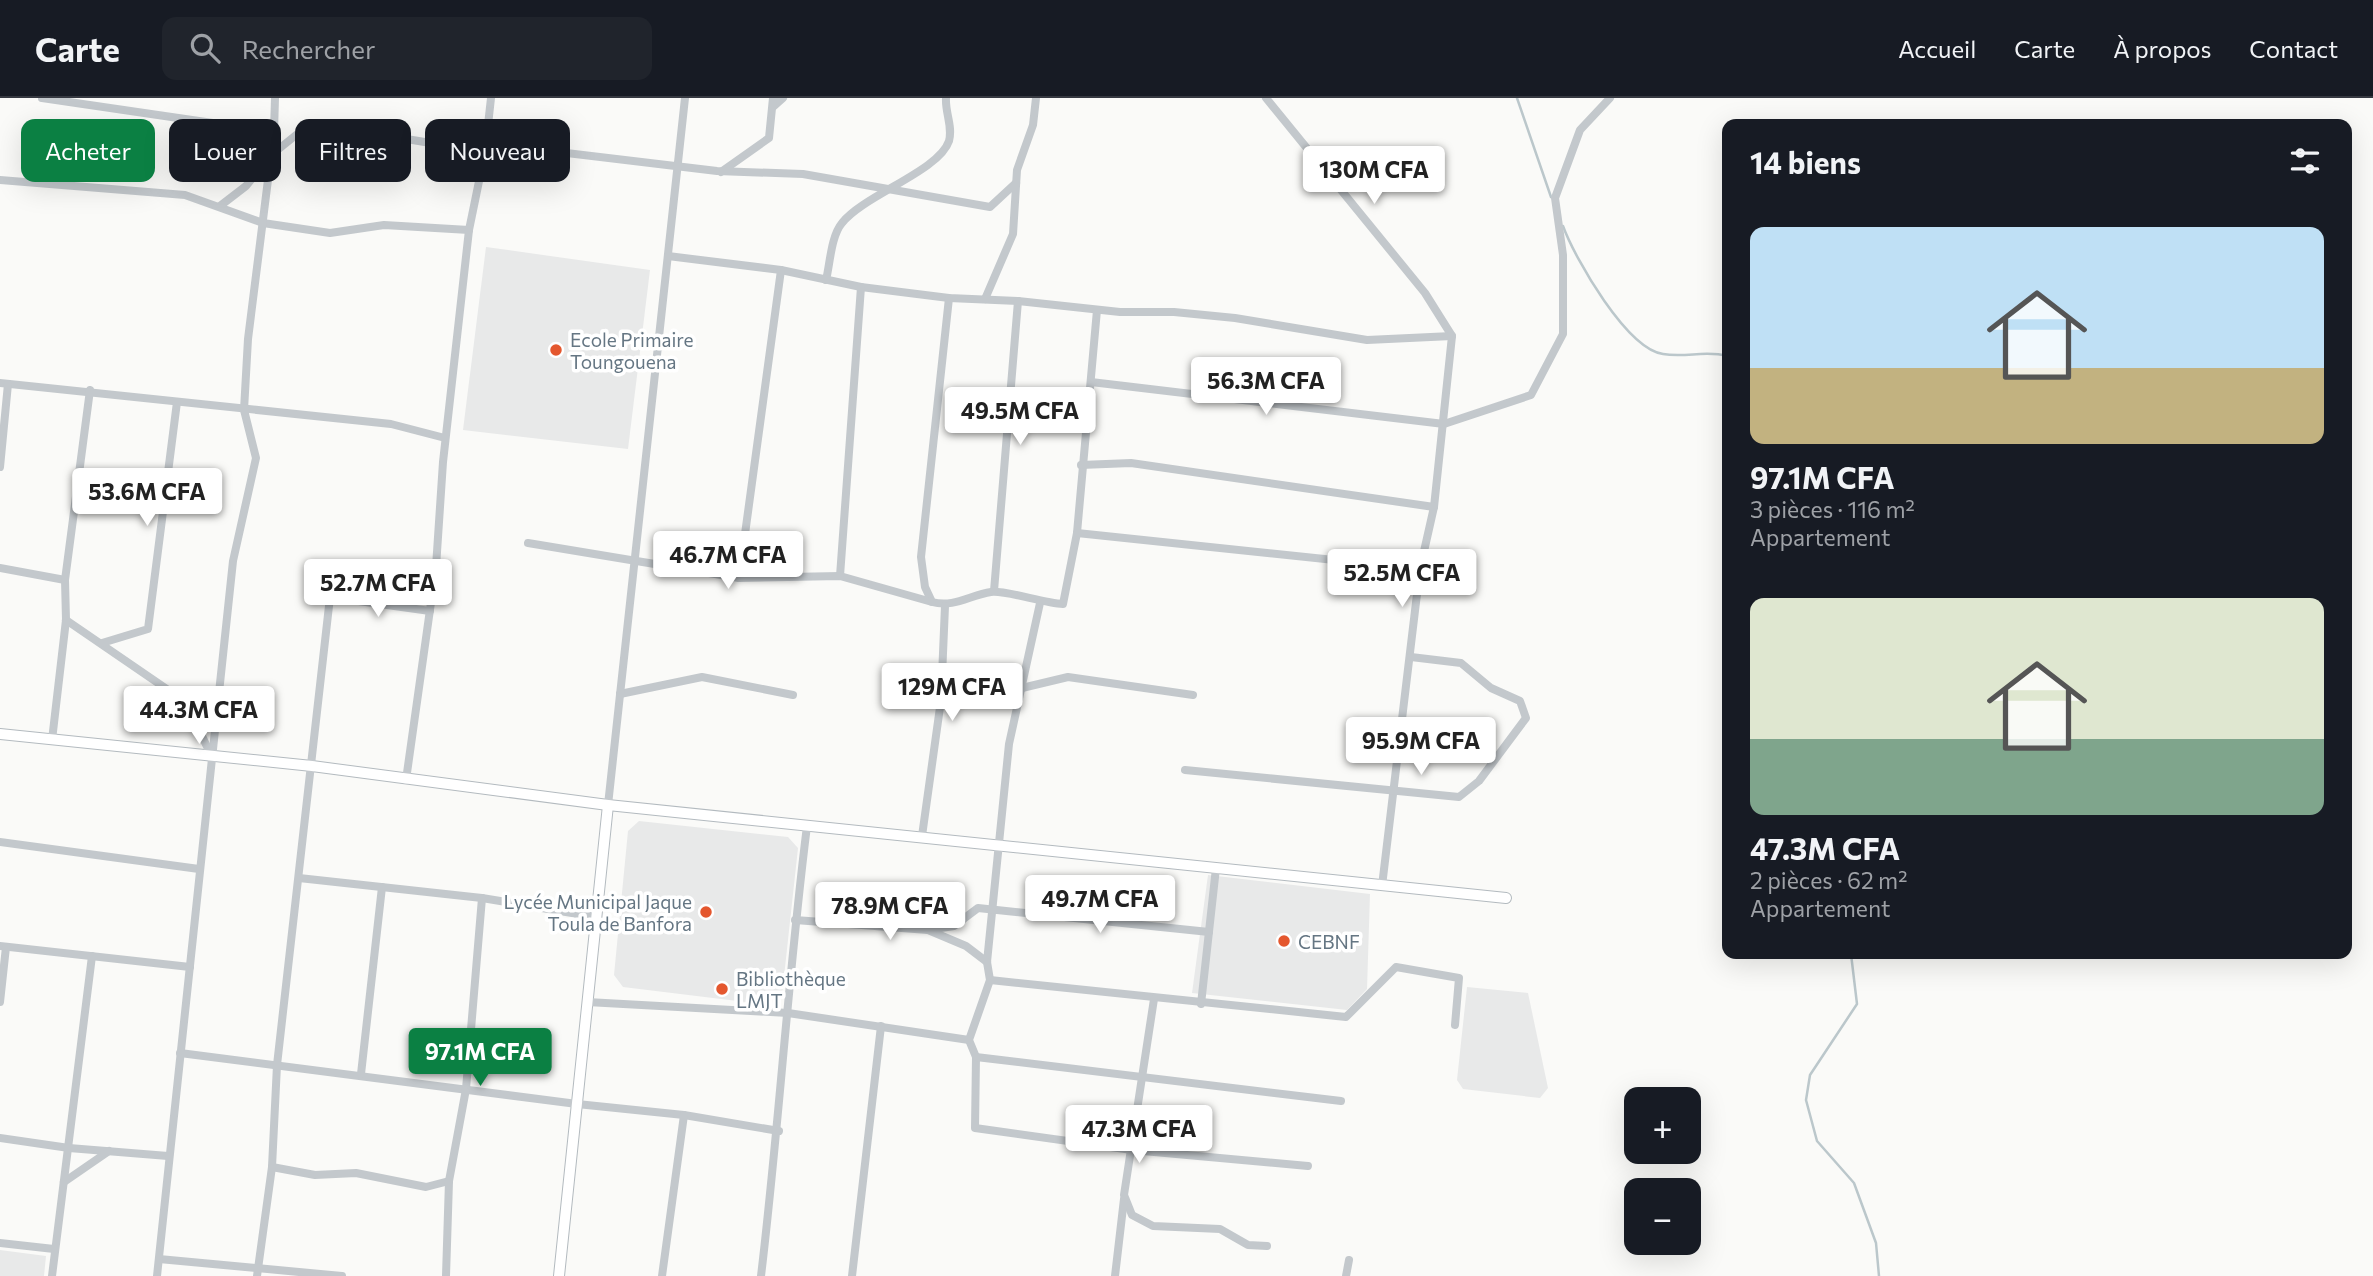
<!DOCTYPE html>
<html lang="fr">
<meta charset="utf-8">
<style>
:root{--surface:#171b24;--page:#20242c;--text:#f1f3f6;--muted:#9ea1a6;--line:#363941;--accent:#0b8043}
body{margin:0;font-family:Commissioner,sans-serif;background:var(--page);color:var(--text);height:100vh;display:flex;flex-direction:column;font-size:26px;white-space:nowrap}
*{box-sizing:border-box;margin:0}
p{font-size:23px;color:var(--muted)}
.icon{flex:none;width:38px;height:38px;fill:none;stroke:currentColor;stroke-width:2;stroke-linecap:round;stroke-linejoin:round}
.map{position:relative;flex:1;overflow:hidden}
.drawer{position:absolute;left:1722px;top:21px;width:630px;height:840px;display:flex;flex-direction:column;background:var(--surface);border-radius:14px;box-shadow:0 7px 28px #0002}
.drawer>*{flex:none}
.hud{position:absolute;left:21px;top:21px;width:665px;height:63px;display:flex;gap:14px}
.fabs{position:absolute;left:1624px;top:989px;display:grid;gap:14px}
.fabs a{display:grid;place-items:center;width:77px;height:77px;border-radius:14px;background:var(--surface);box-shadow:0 7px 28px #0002;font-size:35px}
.price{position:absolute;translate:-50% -60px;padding:0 16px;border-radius:7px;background:#fff;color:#222;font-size:23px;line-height:46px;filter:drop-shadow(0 2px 4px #0008)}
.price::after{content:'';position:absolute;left:50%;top:42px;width:21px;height:16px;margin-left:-10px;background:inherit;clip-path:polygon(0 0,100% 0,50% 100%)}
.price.on{background:var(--accent);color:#fff}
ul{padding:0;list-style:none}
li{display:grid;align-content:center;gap:14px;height:371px;padding:0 28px}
li span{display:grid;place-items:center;height:217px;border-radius:14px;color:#555}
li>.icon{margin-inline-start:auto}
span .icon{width:126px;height:126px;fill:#fffc;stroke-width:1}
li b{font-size:30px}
h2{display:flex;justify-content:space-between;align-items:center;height:84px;padding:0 28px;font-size:30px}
.chip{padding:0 24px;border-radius:14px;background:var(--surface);box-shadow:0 7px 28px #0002;font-size:24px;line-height:63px}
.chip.on{background:var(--accent);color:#fff}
header{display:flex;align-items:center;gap:42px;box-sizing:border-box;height:98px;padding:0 35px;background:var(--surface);border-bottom:2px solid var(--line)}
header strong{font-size:33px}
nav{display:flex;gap:38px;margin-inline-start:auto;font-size:24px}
.search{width:490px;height:63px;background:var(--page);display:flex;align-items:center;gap:18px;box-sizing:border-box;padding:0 24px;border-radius:14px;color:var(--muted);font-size:26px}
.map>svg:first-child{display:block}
.built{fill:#e8e9e9}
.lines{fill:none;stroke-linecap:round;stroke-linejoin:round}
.stream{stroke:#bbc7cb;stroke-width:2.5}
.secondary-casing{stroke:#b3babf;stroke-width:12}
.street{stroke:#c3c8cc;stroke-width:8}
.secondary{stroke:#fff;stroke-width:10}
.poi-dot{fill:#e4572e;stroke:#fff;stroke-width:2.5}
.labels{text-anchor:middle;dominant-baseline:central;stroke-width:7;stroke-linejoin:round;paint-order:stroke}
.poi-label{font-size:19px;fill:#657683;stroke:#fff;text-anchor:start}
</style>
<header>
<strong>Carte</strong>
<div class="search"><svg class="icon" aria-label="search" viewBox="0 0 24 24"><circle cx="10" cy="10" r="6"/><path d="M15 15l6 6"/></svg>Rechercher</div>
<nav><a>Accueil</a><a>Carte</a><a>À propos</a><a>Contact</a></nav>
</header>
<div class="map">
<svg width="2373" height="1178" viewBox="0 0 2373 1178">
<rect width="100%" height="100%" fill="#fafaf8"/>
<g class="built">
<path d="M486 149 650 172 628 351 463 332Z"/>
<path d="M639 723 788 739 798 750 782 897 770 907 623 889 614 877 628 733Z"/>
<path d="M1208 777 1370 796 1367 891 1347 912 1192 895Z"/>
<path d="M1467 889 1528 895 1548 990 1540 1000 1463 991 1457 982Z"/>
<path d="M0 1152 46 1158 44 1178H0Z"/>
</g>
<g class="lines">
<g class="stream">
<path d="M1517 0 1551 99"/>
<path d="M1563 128C1575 161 1627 251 1663 256 1685 260 1706 252 1727 258"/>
<path d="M1851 856 1857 906 1810 977 1806 1002 1817 1043 1854 1085 1876 1145 1879 1178"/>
</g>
<defs>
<g id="secondary">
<path d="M0 636 312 668 608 707 1506 800"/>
<path d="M559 1178 608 707"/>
</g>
</defs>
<use href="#secondary" class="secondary-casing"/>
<g class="street">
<path d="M42 0 274 34"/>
<path d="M1266 0 1425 195 1452 238 1434 409 1420 471 1382 788"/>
<path d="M774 8 783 0"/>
<path d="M721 74 769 40 773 0"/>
<path d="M0 82 185 97 263 125 330 135 384 127 469 132"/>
<path d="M220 108 246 88 270 58 306 29 346 31 485 54 500 47 717 73 803 76 990 109 1016 85"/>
<path d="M668 158 781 172 861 189 949 200 1018 203 1120 214H1174L1235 220 1367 242 1452 238"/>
<path d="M826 182C830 166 831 138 842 125 864 97 939 73 949 43 953 28 945 15 946 0"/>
<path d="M949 200 921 459 925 489 932 504C954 510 970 497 991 494 1006 492 1043 505 1063 506L1077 435 1097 212"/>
<path d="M985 201 1013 136 1017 72 1033 27 1036 0"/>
<path d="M1091 284 1444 326 1531 297 1563 236V157L1555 100 1580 32 1610 0"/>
<path d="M0 285 391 326 445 340"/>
<path d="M1081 367 1131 365 1434 409"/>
<path d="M0 369 8 286"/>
<path d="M1077 435 1420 471"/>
<path d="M528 445 739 480 840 478 932 504"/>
<path d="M0 470 65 482"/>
<path d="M840 478 861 189"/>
<path d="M739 480 781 172"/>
<path d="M994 493 1018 203"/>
<path d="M1040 505 1009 646 987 864 990 882 969 942 976 959 975 1030 1132 1052 1308 1068"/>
<path d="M66 522 174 596 191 615 211 657"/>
<path d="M102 545 148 531 177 304"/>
<path d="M620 596 702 579 793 597"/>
<path d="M941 602 995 605 1022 590 1068 579 1193 597"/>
<path d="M52 642 66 522 65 482 90 292"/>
<path d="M1185 672 1459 699 1479 683 1526 620 1520 603 1491 590 1461 565 1411 559"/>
<path d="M406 682 436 469 443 364 469 132 485 54 491 0"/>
<path d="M608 707 685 0"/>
<path d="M922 738 941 602 945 508"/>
<path d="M0 744 199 771"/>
<path d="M299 780 482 800 596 819"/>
<path d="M795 822 928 832 966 848 987 864"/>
<path d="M928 832 954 828 978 810 1209 834"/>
<path d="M0 848 190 869"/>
<path d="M990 882 1346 919 1396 869 1459 880 1455 927"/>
<path d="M1154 901 1124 1097 1132 1117 1153 1128 1220 1131 1248 1147 1267 1148"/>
<path d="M0 904 6 849"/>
<path d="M587 904 788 915 969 942"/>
<path d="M1201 906 1216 770"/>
<path d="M180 955 577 1006 684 1017 779 1033"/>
<path d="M976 959 1341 1003"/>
<path d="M361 976 382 789"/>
<path d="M0 1040 69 1050 168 1058"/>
<path d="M272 1069 315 1077 356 1075 426 1089 449 1083"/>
<path d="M64 1084 109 1053"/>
<path d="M0 1145 54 1151"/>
<path d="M159 1161 342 1178"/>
<path d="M52 1178 92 858"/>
<path d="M157 1178 233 463 256 360 244 312 248 241 274 34 275 0"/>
<path d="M257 1178 272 1069 277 967 330 499 430 513"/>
<path d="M446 1178 449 1083 466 991 482 800"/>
<path d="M662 1178 684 1017"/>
<path d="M761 1178C779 1028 788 878 807 728"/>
<path d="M852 1178 881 928"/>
<path d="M1115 1178 1124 1101"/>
<path d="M1346 1178 1349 1162"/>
</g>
<use href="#secondary" class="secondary"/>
</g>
<g class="poi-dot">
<circle cx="556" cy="252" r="7"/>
<circle cx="706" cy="814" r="7"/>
<circle cx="1284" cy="843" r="7"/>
<circle cx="722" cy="891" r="7"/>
</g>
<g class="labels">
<g class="poi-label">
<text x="570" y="241">Ecole Primaire<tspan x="570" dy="22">Toungouena</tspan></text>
<text x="692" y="803" text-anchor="end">Lycée Municipal Jaque<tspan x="692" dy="22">Toula de Banfora</tspan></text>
<text x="1298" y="843">CEBNF</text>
<text x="736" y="880">Bibliothèque<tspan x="736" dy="22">LMJT</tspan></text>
</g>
</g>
</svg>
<div class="fabs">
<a>+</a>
<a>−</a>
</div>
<b class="price" style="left:1374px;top:108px">130M CFA</b>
<b class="price" style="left:1266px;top:319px">56.3M CFA</b>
<b class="price" style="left:1020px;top:349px">49.5M CFA</b>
<b class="price" style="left:147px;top:430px">53.6M CFA</b>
<b class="price" style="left:728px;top:493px">46.7M CFA</b>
<b class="price" style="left:1402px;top:511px">52.5M CFA</b>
<b class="price" style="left:378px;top:521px">52.7M CFA</b>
<b class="price" style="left:952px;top:625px">129M CFA</b>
<b class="price" style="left:199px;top:648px">44.3M CFA</b>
<b class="price" style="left:1421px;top:679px">95.9M CFA</b>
<b class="price" style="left:1100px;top:837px">49.7M CFA</b>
<b class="price" style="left:890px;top:844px">78.9M CFA</b>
<b class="price on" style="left:480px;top:990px">97.1M CFA</b>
<b class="price" style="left:1139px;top:1067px">47.3M CFA</b>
<div class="hud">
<a class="chip on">Acheter</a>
<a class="chip">Louer</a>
<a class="chip">Filtres</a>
<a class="chip">Nouveau</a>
</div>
<section class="drawer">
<h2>14 biens<svg class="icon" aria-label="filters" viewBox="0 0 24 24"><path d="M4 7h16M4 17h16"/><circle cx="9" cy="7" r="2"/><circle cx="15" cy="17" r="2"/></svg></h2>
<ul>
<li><span style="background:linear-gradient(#bfe0f5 65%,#c2b280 0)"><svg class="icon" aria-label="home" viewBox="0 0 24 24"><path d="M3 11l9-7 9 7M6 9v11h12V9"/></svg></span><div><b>97.1M CFA</b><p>3 pièces · 116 m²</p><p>Appartement</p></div></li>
<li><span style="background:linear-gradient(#dfe7d0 65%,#7fa58c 0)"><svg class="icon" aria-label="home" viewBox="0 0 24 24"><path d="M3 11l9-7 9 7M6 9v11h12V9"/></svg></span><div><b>47.3M CFA</b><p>2 pièces · 62 m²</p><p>Appartement</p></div></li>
</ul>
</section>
</div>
